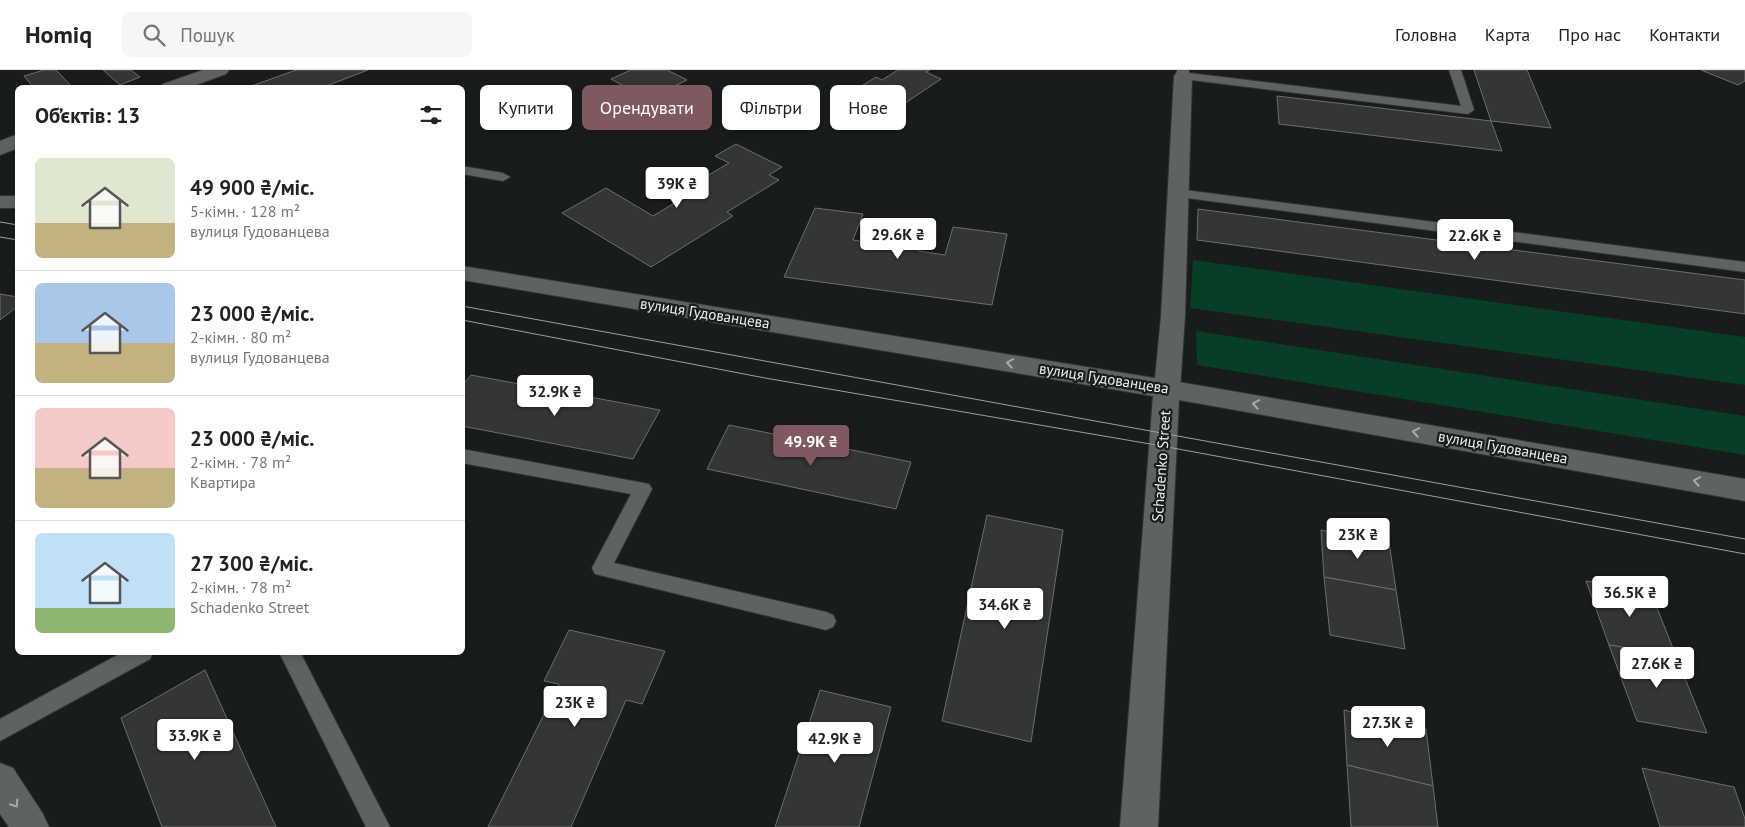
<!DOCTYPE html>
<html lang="uk">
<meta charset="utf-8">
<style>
:root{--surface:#fff;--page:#f6f6f6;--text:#222;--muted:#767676;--line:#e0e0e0;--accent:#80585f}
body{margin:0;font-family:"PT Sans",sans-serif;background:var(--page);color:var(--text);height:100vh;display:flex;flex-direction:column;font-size:19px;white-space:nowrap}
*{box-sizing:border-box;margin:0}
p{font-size:16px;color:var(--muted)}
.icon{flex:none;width:28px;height:28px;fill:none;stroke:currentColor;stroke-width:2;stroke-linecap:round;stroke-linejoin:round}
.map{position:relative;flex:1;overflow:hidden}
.sheet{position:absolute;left:15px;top:15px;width:450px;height:570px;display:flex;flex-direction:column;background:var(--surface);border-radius:8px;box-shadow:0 2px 8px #0003}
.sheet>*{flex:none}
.hud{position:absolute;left:480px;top:15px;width:475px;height:45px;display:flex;gap:10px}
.price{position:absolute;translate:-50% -42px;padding:0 11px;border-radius:5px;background:#fff;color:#222;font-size:16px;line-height:32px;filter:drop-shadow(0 1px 2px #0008)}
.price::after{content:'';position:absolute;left:50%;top:30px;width:15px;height:11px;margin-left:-8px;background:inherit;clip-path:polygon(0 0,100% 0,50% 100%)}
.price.current{background:var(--accent);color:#fff}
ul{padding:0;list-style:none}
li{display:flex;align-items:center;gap:15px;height:125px;padding:0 20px}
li+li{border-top:1px solid var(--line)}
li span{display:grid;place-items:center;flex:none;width:140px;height:100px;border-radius:8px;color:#555}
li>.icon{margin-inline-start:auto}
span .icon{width:60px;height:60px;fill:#fffc;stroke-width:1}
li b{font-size:21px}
h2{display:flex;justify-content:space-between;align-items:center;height:60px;padding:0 20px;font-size:21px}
.tag{padding:0 18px;border-radius:8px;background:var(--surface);box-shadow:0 2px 8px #0003;font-size:18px;line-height:45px}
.tag.current{background:var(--accent);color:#fff}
header{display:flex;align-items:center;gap:30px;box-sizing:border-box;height:70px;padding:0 25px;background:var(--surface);border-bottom:1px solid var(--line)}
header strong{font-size:24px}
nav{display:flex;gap:28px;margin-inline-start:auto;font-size:18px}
.search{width:350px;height:45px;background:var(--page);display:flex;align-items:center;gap:12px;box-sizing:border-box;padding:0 18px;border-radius:8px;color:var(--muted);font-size:19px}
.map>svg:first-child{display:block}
.green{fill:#063f26}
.building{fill:#333634;stroke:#6a6f6c}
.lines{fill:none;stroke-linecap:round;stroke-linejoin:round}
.service-casing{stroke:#333534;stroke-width:2}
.minor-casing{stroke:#333534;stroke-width:2}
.tertiary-casing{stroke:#333534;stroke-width:2}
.service{fill:#5e6360;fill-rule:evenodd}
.minor{fill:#5e6360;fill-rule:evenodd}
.tertiary{fill:#5e6360;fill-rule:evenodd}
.tram{stroke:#9c9f9d;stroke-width:1}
.oneway{stroke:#a6aaa8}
.labels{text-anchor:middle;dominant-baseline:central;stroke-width:4.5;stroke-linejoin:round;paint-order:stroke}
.street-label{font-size:15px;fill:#eef1ef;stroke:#181c1a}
</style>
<header>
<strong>Homiq</strong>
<div class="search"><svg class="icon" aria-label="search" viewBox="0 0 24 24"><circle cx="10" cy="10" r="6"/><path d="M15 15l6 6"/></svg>Пошук</div>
<nav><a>Головна</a><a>Карта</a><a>Про нас</a><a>Контакти</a></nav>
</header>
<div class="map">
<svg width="1745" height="757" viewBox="0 0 1745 757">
<rect width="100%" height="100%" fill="#181c1a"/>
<g class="green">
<path d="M1193 190 1745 267V315L1190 238Z"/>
<path d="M1196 261 1745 346V385L1197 295Z"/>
</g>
<g class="building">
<path d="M44 0H56L73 18H34L24 6Z"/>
<path d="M103 0H131L140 7 120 15Z"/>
<path d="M296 0H368L321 18H246Z"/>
<path d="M631 0H667L687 10 647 29 611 9Z"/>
<path d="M898 0H930L926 2 941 9 877 52 834 33 876 7 882 10Z"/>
<path d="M1474 0H1527L1551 58 1491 51 1502 81 1279 54 1277 26 1491 51Z"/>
<path d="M1701 0H1745V11L1738 15Z"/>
<path d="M736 74 782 97 769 105 779 110 727 142 733 146 651 197 562 143 606 118 653 146 686 126 680 122 729 93 715 86Z"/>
<path d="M815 138 863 144 853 170 884 175 888 163 923 168 919 181 945 185 953 157 1007 164 992 235 784 207Z"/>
<path d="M1198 139 1745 210V244L1197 170Z"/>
<path d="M0 224 18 227V236L0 250Z"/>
<path d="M471 305 660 340 633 389 462 356V316Z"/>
<path d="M729 355 911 392 896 439 707 399Z"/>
<path d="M987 445 1063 460 1031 672 942 651Z"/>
<path d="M1321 460 1389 472 1396 520 1324 507Z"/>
<path d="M1324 507 1396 520 1405 579 1330 565Z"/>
<path d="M1586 511 1650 520 1676 586 1609 575Z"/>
<path d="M569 560 665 581 642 634 626 630 571 757H488L559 614 544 611Z"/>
<path d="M1609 575 1676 586 1707 663 1637 651Z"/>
<path d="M205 600 276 757H162L121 648Z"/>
<path d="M820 620 891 637 859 757H775Z"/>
<path d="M1344 640 1426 659 1433 716 1347 695Z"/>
<path d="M1347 695 1433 716 1438 757H1351Z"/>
<path d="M1642 698 1734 717 1745 749V757H1660Z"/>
</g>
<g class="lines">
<defs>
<g id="service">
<path d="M1177 0H1189V3L1461 36 1449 0H1461L1474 40 1468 44 1183 9 1177 6Z"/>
<path d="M462 96 503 103 510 107 503 111 462 104Z"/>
<path d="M1177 119 1745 192V202L1172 126 1170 123Z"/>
<path d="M462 379 649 414 652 419 614 493 826 542 833 545 836 551 833 557 826 560 595 504 592 498 631 424 462 393Z"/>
<path d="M123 582H153L150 589 0 671V649Z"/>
<path d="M279 582H300L390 757H366Z"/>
</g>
<g id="minor">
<path d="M203 0H229L226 4 188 18H160L163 14Z"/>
<path d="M1183 1 1189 2 1192 6 1185 246 1180 319 1176 326 1167 328 1158 326 1154 319 1161 246 1174 6 1177 2Z"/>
<path d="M18 64V78L0 85V71Z"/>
</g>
<g id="tertiary">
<rect x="0" y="126" width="18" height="12"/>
<path d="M462 196 1167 310 1745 409V431L1179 330 1158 757H1120L1153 326 462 210Z"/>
<path d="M0 693 13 698 43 744 49 757H9L0 744Z"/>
</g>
</defs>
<use href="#service" class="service-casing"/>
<use href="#minor" class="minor-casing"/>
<use href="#tertiary" class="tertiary-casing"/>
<use href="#service" class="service"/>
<use href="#minor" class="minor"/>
<use href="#tertiary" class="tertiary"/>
<g class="tram">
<path d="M0 152 18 155"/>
<path d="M0 167 18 170"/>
<path d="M462 236 1745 469"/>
<path d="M462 250 765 308 1162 376 1745 484"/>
</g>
</g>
<defs><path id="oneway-chevron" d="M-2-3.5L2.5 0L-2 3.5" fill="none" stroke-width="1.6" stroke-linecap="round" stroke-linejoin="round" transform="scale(1.25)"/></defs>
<g class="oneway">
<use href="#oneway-chevron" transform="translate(1010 293) rotate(-171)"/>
<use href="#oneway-chevron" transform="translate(1256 334) rotate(-170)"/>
<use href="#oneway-chevron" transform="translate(1416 362) rotate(-170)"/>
<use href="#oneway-chevron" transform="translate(1697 411) rotate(-170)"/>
<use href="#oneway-chevron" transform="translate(15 734) rotate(57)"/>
</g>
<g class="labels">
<g class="street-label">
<text transform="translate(705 243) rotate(9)">вулиця Гудованцева</text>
<text transform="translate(1104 308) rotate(9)">вулиця Гудованцева</text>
<text transform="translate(1503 377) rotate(10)">вулиця Гудованцева</text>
<text transform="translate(1161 396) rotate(-86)">Schadenko Street</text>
</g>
</g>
</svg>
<b class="price" style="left:677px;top:139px">39K ₴</b>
<b class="price" style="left:898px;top:190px">29.6K ₴</b>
<b class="price" style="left:1475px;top:191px">22.6K ₴</b>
<b class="price" style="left:555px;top:347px">32.9K ₴</b>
<b class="price current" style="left:811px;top:397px">49.9K ₴</b>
<b class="price" style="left:1358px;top:490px">23K ₴</b>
<b class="price" style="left:1630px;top:548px">36.5K ₴</b>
<b class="price" style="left:1005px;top:560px">34.6K ₴</b>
<b class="price" style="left:1657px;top:619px">27.6K ₴</b>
<b class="price" style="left:575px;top:658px">23K ₴</b>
<b class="price" style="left:1388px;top:678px">27.3K ₴</b>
<b class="price" style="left:195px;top:691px">33.9K ₴</b>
<b class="price" style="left:835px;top:694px">42.9K ₴</b>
<div class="hud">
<a class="tag">Купити</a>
<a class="tag current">Орендувати</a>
<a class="tag">Фільтри</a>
<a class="tag">Нове</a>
</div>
<section class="sheet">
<h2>Об’єктів: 13<svg class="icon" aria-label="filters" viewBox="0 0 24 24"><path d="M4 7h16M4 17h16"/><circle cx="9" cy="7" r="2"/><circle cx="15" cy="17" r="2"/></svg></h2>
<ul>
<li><span style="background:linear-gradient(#dfe7d0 65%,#c2b280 0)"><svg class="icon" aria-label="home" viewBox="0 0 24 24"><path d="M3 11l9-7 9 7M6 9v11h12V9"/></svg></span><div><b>49 900 ₴/міс.</b><p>5-кімн. · 128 m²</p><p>вулиця Гудованцева</p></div></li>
<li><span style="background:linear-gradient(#a9c7e8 60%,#c2b280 0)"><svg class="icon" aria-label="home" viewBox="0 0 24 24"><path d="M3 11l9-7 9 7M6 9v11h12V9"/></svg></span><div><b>23 000 ₴/міс.</b><p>2-кімн. · 80 m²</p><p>вулиця Гудованцева</p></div></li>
<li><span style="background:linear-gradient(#f6c9c9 60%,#c2b280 0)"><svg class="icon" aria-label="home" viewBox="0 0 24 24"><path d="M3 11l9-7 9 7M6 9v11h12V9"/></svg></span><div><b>23 000 ₴/міс.</b><p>2-кімн. · 78 m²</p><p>Квартира</p></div></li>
<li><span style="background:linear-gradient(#bfe0f5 75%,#8fb573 0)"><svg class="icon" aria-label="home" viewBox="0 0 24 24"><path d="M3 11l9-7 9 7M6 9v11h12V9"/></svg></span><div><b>27 300 ₴/міс.</b><p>2-кімн. · 78 m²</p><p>Schadenko Street</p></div></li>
</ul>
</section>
</div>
